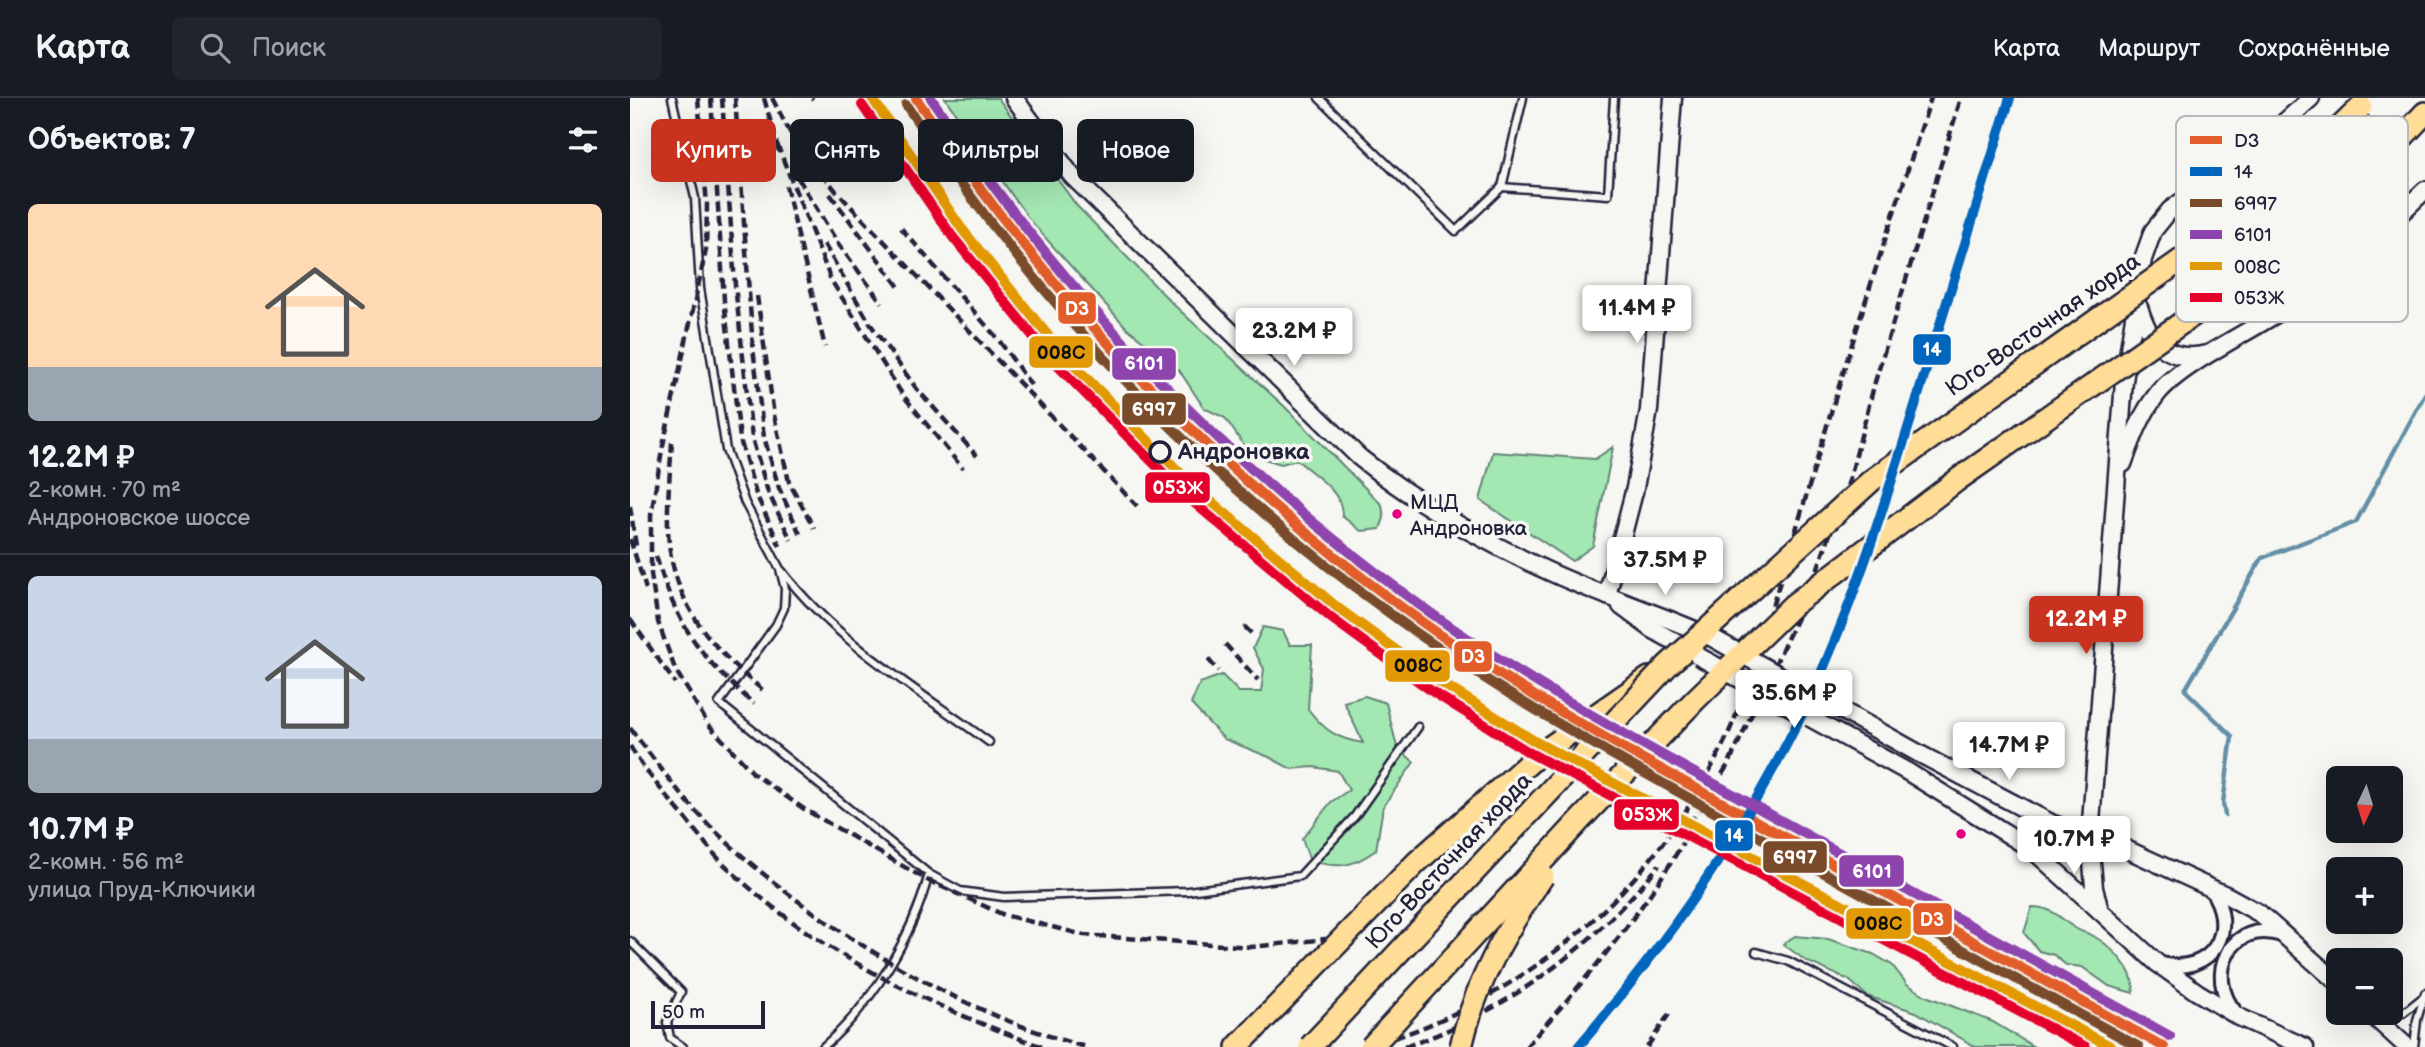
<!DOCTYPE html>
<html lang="ru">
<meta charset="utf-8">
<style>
:root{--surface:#171b24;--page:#20242c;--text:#f1f3f6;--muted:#9ea1a6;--line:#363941;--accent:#c8321e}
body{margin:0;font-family:"Balsamiq Sans",sans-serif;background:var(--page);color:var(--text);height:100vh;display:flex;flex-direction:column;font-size:26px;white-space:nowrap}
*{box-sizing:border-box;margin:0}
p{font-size:23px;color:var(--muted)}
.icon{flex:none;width:38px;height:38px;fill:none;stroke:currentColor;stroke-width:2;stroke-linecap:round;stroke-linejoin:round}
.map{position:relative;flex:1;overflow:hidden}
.side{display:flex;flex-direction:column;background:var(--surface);width:630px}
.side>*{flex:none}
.guide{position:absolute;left:21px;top:21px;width:665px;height:63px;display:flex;gap:14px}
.needle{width:46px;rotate:184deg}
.buttons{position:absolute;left:1696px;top:668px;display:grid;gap:14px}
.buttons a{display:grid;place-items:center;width:77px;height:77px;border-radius:10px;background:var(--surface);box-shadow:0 7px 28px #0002;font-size:35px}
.scale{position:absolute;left:21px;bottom:18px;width:114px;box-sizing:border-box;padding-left:7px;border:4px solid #22223b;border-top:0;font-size:19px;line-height:24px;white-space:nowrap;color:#22223b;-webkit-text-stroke:5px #f6f6f2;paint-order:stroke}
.price{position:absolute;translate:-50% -60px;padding:0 16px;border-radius:7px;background:#fff;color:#222;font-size:23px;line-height:46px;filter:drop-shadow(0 2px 4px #0008)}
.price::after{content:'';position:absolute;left:50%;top:42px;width:21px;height:16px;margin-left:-10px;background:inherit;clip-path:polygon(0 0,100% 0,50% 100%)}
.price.active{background:var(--accent);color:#fff}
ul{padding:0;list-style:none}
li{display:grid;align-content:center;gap:14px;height:371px;padding:0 28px}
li+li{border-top:2px solid var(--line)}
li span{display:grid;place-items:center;height:217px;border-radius:10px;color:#555}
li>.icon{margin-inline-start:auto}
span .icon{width:126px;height:126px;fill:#fffc;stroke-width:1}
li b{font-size:30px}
h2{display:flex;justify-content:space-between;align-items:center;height:84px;padding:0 28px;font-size:30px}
.tag{padding:0 24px;border-radius:10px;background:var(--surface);box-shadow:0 7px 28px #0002;font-size:24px;line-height:63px}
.tag.active{background:var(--accent);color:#fff}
header{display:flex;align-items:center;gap:42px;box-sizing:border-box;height:98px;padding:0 35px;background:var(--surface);border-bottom:2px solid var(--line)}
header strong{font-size:33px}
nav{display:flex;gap:38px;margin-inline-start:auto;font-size:24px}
.search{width:490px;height:63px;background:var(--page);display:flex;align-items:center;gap:18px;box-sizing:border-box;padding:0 24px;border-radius:10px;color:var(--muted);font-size:26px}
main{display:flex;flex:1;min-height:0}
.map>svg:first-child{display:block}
.green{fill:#a3e7b2;stroke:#628476;stroke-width:2}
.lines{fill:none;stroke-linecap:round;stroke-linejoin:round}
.stream{stroke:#628fa6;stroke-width:4.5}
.service-casing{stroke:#22223b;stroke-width:11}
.minor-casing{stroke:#22223b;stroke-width:18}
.tertiary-casing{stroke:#22223b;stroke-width:21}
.primary-casing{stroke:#22223b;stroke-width:26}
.service{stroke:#f6f6f2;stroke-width:6}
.minor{stroke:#f6f6f2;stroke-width:12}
.tertiary{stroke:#f6f6f2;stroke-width:16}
.primary{stroke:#ffdd96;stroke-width:21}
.rail{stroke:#22223b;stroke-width:4.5;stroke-dasharray:10 5;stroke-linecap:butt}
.tertiary-bridge-casing{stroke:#22223b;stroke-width:21;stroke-linecap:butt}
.primary-bridge-casing{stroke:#22223b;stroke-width:26;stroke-linecap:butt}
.tertiary-bridge{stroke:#f6f6f2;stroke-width:16}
.primary-bridge{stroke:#ffdd96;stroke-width:21}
.rail-1-casing{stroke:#f6f6f2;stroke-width:16}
.rail-2-casing{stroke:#f6f6f2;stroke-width:16}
.rail-3-casing{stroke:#f6f6f2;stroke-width:16}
.rail-4-casing{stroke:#f6f6f2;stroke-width:16}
.rail-5-casing{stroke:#f6f6f2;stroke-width:16}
.rail-6-casing{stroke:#f6f6f2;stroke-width:16}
.rail-1{stroke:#e15d29;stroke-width:10}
.rail-2{stroke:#0065bd;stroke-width:10}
.rail-3{stroke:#7a4b2a;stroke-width:10}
.rail-4{stroke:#8e44ad;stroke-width:10}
.rail-5{stroke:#e29906;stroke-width:10}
.rail-6{stroke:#e4002b;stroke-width:10}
.stop-dot{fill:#f6f6f2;stroke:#22223b;stroke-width:3.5}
.bus-dot{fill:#e5007d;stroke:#f6f6f2;stroke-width:2.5}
.labels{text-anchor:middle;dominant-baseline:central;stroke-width:7;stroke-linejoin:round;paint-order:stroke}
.bus-label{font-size:21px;fill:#22223b;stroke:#f6f6f2;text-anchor:start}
.street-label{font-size:23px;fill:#22223b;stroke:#f6f6f2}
.stop-label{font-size:23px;font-weight:bold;fill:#22223b;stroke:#f6f6f2;text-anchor:start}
.key{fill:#f6f6f2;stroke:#b6b6bb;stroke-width:2}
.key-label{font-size:19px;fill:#22223b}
.line-badge{stroke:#f6f6f2;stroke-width:2.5}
.badge-label{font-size:19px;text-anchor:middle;font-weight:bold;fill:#fff}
.pale-badge-label{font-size:19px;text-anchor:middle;font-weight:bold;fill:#111}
</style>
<header>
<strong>Карта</strong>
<div class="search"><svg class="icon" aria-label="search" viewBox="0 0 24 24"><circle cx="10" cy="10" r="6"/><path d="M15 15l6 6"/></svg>Поиск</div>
<nav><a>Карта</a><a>Маршрут</a><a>Сохранённые</a></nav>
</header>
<main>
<section class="side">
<h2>Объектов: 7<svg class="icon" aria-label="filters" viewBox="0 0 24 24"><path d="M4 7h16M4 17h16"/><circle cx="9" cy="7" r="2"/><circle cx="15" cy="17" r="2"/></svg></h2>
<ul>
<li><span style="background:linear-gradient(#ffd9b3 75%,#9aa5b1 0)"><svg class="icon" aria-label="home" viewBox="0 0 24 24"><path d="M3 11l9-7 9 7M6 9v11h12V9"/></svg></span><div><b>12.2M ₽</b><p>2-комн. · 70 m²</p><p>Андроновское шоссе</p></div></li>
<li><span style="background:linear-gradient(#c9d6e8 75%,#9aa5b1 0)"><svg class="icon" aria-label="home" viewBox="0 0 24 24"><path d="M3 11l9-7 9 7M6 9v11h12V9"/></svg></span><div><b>10.7M ₽</b><p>2-комн. · 56 m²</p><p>улица Пруд-Ключики</p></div></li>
</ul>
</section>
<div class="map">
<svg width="1795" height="949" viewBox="0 0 1795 949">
<rect width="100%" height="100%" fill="#f6f6f2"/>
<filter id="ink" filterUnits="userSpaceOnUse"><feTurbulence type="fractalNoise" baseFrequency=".0143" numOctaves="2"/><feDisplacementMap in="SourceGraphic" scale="14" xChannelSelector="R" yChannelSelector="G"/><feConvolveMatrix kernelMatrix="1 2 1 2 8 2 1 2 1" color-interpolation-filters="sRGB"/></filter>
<g filter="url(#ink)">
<g class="green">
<path d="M315 0H368L447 108 545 208 654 308 752 407 754 420 750 431 731 433 712 418C713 393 684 377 667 362L651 366 628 359 618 353 595 320 574 310 549 272 496 229 400 123Z"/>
<path d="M983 349 963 448 942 463 850 402 863 354 965 361Z"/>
<path d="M633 529 653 533 660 547H682L678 611C694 632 707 641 733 645L714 604 735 598 756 605 767 649 784 664 753 709 746 752C721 770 710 770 680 763L672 741 701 704 719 692 708 673 683 669 661 671 639 659 594 641 561 606 570 585 592 577 609 594H631L634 571 623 550Z"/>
<path d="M1402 809C1423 809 1429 820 1445 830 1451 834 1459 835 1465 839 1481 848 1508 875 1503 895L1479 888 1452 869 1436 867 1424 857 1409 853 1394 835Z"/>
<path d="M1165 838 1198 841 1243 856 1262 867 1277 886 1296 898 1363 924 1404 949H1346L1286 914 1237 898 1219 882 1176 863 1153 846Z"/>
</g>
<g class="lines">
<path class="stream" d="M1595 717 1593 705 1602 638 1555 592 1632 460 1726 424 1795 296"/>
<defs>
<g id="service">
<path d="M42 0 65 100 70 190 96 352 115 405 150 471 155 491 154 510 146 527 89 605 299 776 330 793 374 799 558 793 670 778 725 718 788 629"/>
<path d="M689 0 826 133 872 89 893 0"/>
<path d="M872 89 978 97 984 0"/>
<path d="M152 473C206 544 288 592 359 644"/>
<path d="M0 843 51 894 37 924 40 940 53 949"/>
<path d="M1126 854 1158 863 1323 949"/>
<path d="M1751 921 1773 915 1792 900"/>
<path d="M193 949C243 906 282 839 299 776"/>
<path d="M1784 949 1787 922 1795 895"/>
</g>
<g id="minor">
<path d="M1531 866C1582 878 1610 832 1580 790"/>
<path d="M1606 915C1573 877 1601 820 1652 837"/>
</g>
<g id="tertiary">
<path d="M384 0 442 78 729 359C787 406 853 443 920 474 972 498 1027 515 1079 538"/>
<path d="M1509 209C1519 243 1538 266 1577 256"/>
<path d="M1493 366C1502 342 1511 316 1528 295 1553 265 1622 233 1657 209 1707 175 1752 134 1795 92"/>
<path d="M977 498 1005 390 1019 312 1043 0"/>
<path d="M991 508 1022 531 1063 554"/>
<path d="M1288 655 1423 726 1496 751 1598 798 1629 815 1708 885"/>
<path d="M1278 674 1403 752 1527 865 1567 894 1609 919 1675 949"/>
<path d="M1470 813 1464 790 1460 738 1494 283 1513 161 1523 133 1540 112 1627 49 1681 0"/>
<path d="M1740 915 1777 949"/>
</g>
<g id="primary">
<path d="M1765 47 1795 15"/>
<path d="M607 949 787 764 907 658 1019 580"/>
</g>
</defs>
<use href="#service" class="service-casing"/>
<use href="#minor" class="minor-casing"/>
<use href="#tertiary" class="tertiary-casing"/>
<use href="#primary" class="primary-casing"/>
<use href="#service" class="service"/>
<use href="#minor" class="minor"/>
<use href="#tertiary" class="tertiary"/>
<use href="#primary" class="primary"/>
<g class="rail">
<path d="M68 0 77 107 76 152 32 352 21 417V476L28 524 45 571 78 626 124 676 174 711 297 782 374 817 454 837 622 849 696 841"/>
<path d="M81 0 94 202 110 341 126 396 150 448"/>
<path d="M92 0 105 187 122 340 138 394 161 442"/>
<path d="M105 0 123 250 134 339 149 390 170 436"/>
<path d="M134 0 149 54"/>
<path d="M142 0 162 38 206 93 507 408"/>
<path d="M182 0 183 1"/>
<path d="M147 46 201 182 272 296 333 371"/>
<path d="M168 80 207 144 252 205"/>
<path d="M156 88 195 249"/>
<path d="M200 96 269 189"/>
<path d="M271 130 368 241 401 287"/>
<path d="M194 146 241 227 286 290 347 358"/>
<path d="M127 198 144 317 159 384 184 430"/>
<path d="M42 344C40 375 35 423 40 453 50 515 87 555 134 593"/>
<path d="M0 408 6 448"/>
<path d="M0 441 16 491"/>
<path d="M26 458C47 528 69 558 124 606"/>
<path d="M0 521 45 585"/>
<path d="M614 528 623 537"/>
<path d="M595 546 628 582"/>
<path d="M578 561 588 573"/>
<path d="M0 630C27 665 53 702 85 733 182 826 327 915 456 949"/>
<path d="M0 648C15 674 35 696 55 720 68 736 81 754 96 768 184 854 299 908 413 949"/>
<path d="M1051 739 1098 667 1180 492 1220 380 1245 284 1331 0"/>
<path d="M736 949C897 903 1030 787 1099 634 1110 610 1117 583 1126 557 1149 489 1170 420 1190 351 1225 233 1263 117 1301 0"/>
<path d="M774 949C876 915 963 849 1029 767"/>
<path d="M896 949C955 882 1017 811 1060 732"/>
<path d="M1017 949 1039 916"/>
</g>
<defs>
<g id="tertiary-bridge">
<path d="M1079 538 1288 655"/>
<path d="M1068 558 1278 674"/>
</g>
<g id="primary-bridge">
<path d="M680 949 1038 567 1242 382 1575 145 1660 78 1731 9"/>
<path d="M741 949 951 721 1065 602 1163 507 1330 380 1606 187 1689 121 1765 47"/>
<path d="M831 949C845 885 876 832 913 778"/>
</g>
</defs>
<use href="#tertiary-bridge" class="tertiary-bridge-casing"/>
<use href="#primary-bridge" class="primary-bridge-casing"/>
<use href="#tertiary-bridge" class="tertiary-bridge"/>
<use href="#primary-bridge" class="primary-bridge"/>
<defs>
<path id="rail-1" d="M286 0C419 198 581 370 774 511 883 591 1003 656 1122 721 1259 797 1397 873 1534 949"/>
<path id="rail-2" d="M948 949C1036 847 1112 737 1172 616 1223 512 1257 399 1291 288 1320 192 1351 96 1380 0"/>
<path id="rail-3" d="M276 7C410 207 574 382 770 523 881 603 1002 668 1122 735 1251 806 1379 878 1509 949"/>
<path id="rail-4" d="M301 0C431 194 591 361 780 500 890 581 1012 646 1132 712 1268 788 1404 863 1540 938"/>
<path id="rail-5" d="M242 0 332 131 432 255 564 389 708 510 810 584 906 644 1482 949"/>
<path id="rail-6" d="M232 7 322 138 423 263 556 398 701 520 803 594 900 655 1456 949"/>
</defs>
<use href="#rail-1" class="rail-1-casing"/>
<use href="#rail-2" class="rail-2-casing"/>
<use href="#rail-3" class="rail-3-casing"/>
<use href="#rail-4" class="rail-4-casing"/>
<use href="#rail-5" class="rail-5-casing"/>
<use href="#rail-6" class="rail-6-casing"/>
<use href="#rail-1" class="rail-1"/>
<use href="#rail-2" class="rail-2"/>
<use href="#rail-3" class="rail-3"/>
<use href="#rail-4" class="rail-4"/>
<use href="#rail-5" class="rail-5"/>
<use href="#rail-6" class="rail-6"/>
</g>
</g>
<circle class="stop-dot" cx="530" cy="354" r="10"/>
<g class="bus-dot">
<circle cx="767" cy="416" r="6"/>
<circle cx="1331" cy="736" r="6"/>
</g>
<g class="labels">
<g class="bus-label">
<text x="780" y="404">МЦД<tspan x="780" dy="26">Андроновка</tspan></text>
</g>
<g class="street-label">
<text transform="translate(1413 227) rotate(-35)">Юго-Восточная хорда</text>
<text transform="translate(819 763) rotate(-47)">Юго-Восточная хорда</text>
</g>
<g class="stop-label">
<text x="548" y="354">Андроновка</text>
</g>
</g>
<rect x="1546" y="18" width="232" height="206" rx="10" class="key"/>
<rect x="1560" y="38" width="32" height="8" fill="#e15d29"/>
<rect x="1560" y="69" width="32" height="9" fill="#0065bd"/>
<rect x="1560" y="101" width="32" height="8" fill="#7a4b2a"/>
<rect x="1560" y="132" width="32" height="9" fill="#8e44ad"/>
<rect x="1560" y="164" width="32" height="8" fill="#e29906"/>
<rect x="1560" y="195" width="32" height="9" fill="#e4002b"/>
<g class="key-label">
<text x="1604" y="49">D3</text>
<text x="1604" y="80">14</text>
<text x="1604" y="112">6997</text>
<text x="1604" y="143">6101</text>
<text x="1604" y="175">008С</text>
<text x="1604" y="206">053Ж</text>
</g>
<g class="line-badge">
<rect x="427" y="193" width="40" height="34" rx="7" fill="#e15d29"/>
<rect x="1282" y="235" width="40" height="33" rx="7" fill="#0065bd"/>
<rect x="398" y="237" width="66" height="34" rx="7" fill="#e29906"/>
<rect x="481" y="249" width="66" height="34" rx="7" fill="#8e44ad"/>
<rect x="491" y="294" width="66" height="34" rx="7" fill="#7a4b2a"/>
<rect x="514" y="373" width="67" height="33" rx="7" fill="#e4002b"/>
<rect x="823" y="542" width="40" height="33" rx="7" fill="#e15d29"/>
<rect x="754" y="551" width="67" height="34" rx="7" fill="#e29906"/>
<rect x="983" y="700" width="67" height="33" rx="7" fill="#e4002b"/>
<rect x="1084" y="721" width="40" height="33" rx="7" fill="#0065bd"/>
<rect x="1132" y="742" width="66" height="34" rx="7" fill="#7a4b2a"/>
<rect x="1208" y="756" width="67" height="34" rx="7" fill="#8e44ad"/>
<rect x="1282" y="804" width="41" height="34" rx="7" fill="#e15d29"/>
<rect x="1215" y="809" width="67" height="33" rx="7" fill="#e29906"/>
</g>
<g class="badge-label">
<text x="447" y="217">D3</text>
<text x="1302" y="258">14</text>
<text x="514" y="272">6101</text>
<text x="524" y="318">6997</text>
<text x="548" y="396">053Ж</text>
<text x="843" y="565">D3</text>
<text x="1017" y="723">053Ж</text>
<text x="1104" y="744">14</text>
<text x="1165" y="766">6997</text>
<text x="1242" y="780">6101</text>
<text x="1302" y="828">D3</text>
</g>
<g class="pale-badge-label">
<text x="431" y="261">008С</text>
<text x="788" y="574">008С</text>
<text x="1248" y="832">008С</text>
</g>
</svg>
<div class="buttons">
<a><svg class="needle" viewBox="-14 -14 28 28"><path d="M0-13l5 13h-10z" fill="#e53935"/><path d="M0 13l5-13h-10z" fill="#9ea1a6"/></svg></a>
<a>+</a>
<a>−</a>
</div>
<div class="scale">50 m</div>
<b class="price" style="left:1007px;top:247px">11.4M ₽</b>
<b class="price" style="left:664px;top:270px">23.2M ₽</b>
<b class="price" style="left:1035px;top:499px">37.5M ₽</b>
<b class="price active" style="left:1456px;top:558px">12.2M ₽</b>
<b class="price" style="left:1164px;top:632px">35.6M ₽</b>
<b class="price" style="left:1379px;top:684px">14.7M ₽</b>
<b class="price" style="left:1444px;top:778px">10.7M ₽</b>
<div class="guide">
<a class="tag active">Купить</a>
<a class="tag">Снять</a>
<a class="tag">Фильтры</a>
<a class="tag">Новое</a>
</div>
</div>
</main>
